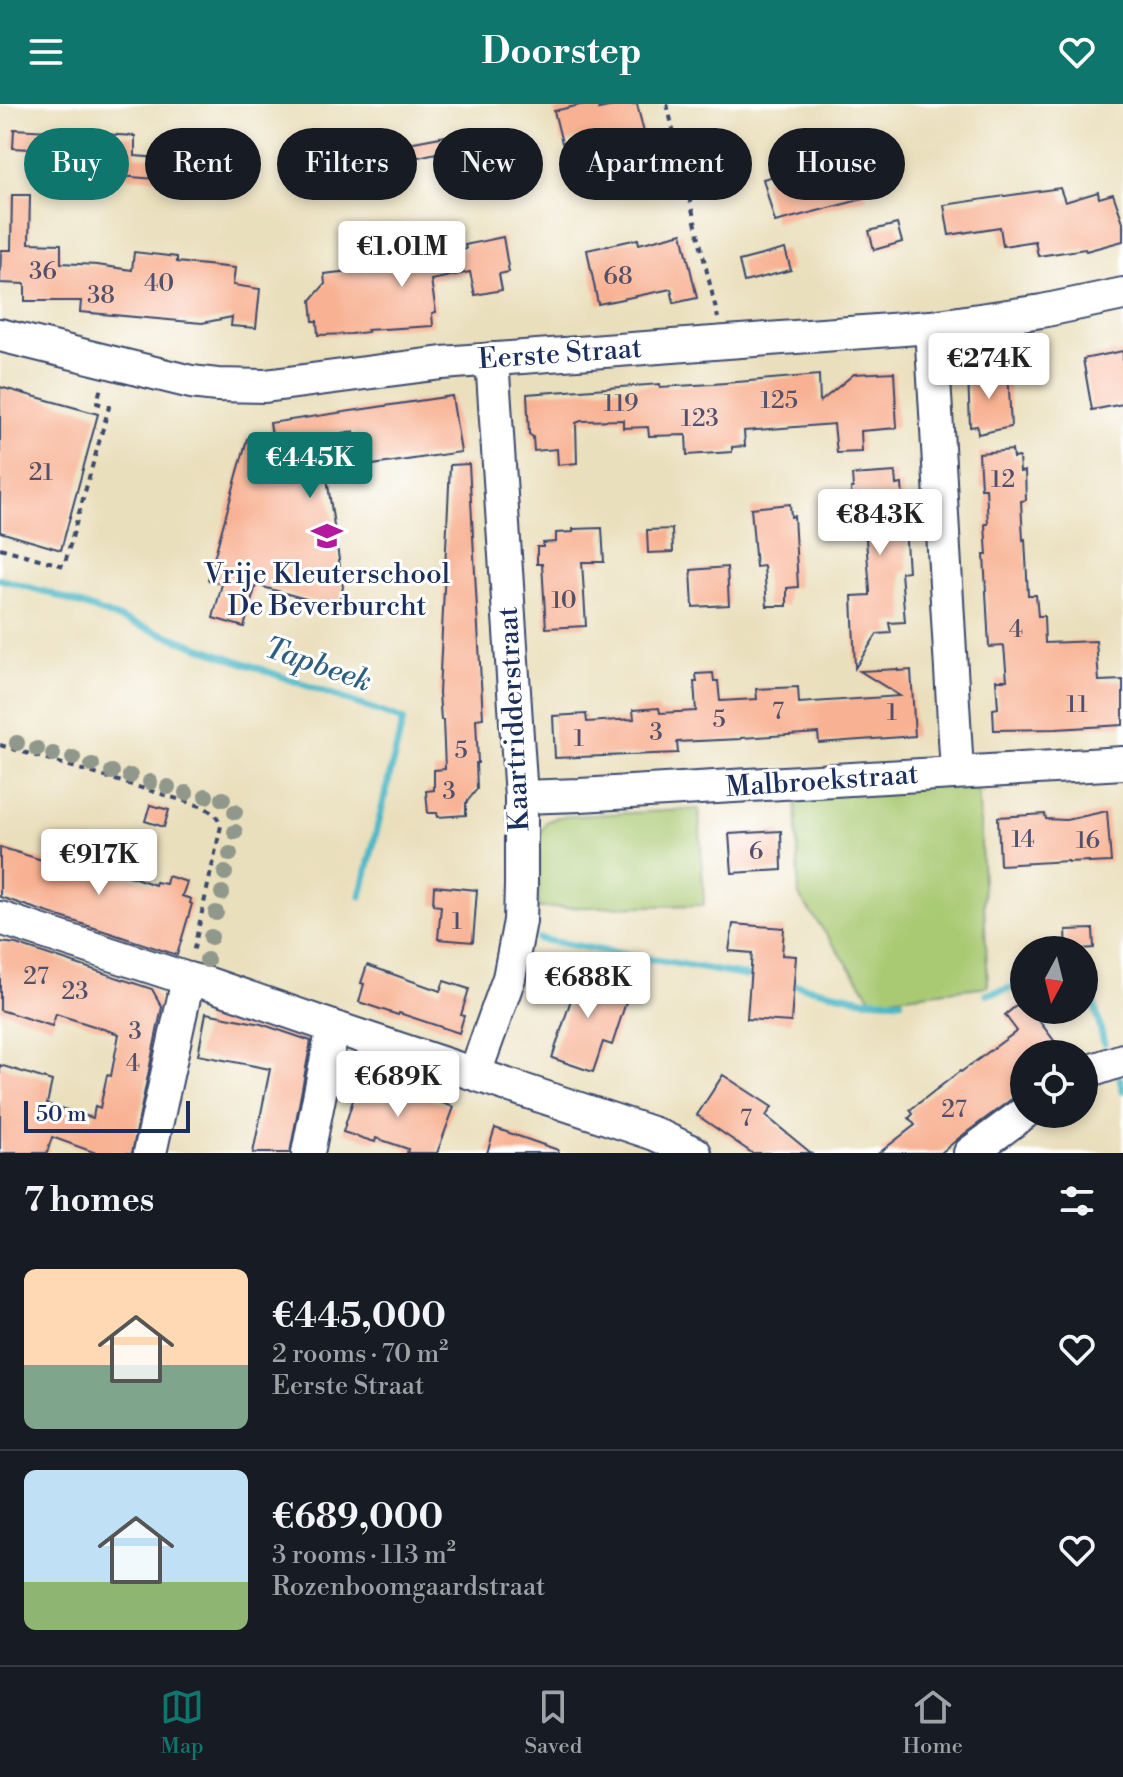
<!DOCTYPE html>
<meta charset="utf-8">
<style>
:root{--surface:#171b24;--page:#20242c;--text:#f1f3f6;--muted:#9ea1a6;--line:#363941;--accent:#0f766e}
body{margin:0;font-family:"Libre Bodoni",serif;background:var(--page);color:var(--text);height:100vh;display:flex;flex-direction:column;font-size:30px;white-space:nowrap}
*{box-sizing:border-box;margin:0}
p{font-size:26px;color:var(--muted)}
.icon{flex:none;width:44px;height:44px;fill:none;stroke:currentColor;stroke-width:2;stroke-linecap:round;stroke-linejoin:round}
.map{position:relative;height:1049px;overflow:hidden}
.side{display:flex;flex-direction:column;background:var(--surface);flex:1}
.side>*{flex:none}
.hud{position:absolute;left:24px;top:24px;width:1076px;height:72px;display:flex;gap:16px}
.needle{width:52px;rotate:187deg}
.tools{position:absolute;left:1010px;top:832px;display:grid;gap:16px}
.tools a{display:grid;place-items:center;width:88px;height:88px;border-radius:50%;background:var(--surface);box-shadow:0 4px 12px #0003;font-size:40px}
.scale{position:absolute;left:24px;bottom:20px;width:166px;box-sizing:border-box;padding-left:8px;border:4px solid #1b2f5e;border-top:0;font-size:22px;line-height:28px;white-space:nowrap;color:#1b2f5e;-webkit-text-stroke:6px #fff;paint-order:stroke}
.price{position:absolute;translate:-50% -68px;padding:0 18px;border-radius:8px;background:#fff;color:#222;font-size:26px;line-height:52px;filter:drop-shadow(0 2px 4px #0008)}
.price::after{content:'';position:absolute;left:50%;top:48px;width:24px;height:18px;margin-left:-12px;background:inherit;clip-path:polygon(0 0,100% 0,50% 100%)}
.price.selected{background:var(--accent);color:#fff}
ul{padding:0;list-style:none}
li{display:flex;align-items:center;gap:24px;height:200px;padding:0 24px}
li+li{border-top:2px solid var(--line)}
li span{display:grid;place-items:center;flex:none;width:224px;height:160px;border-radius:12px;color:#555}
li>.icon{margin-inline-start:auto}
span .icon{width:96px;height:96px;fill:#fffc;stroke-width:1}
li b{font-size:34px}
h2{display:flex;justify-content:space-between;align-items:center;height:96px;padding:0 24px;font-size:34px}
.chip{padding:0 28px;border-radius:36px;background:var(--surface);box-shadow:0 4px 12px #0003;font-size:28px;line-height:72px}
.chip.selected{background:var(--accent);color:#fff}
header{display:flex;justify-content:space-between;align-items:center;height:104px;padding:0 24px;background:var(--accent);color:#fff;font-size:36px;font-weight:700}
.tab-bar{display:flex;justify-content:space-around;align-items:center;height:112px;border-top:2px solid var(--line);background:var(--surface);font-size:22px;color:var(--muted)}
.tab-bar a{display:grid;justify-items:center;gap:4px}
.tab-bar .selected{color:var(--accent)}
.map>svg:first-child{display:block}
.green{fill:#a9c972;stroke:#627c68;stroke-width:2}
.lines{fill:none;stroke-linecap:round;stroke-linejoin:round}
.stream{stroke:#4bb7c6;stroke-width:7}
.building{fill:#f8b192}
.minor-casing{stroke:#3a496c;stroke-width:36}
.path{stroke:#3a496c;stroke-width:4;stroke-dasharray:6 6;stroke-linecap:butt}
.minor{stroke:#fff;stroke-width:32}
.tree{fill:#90988c}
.labels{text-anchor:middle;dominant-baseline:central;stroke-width:6;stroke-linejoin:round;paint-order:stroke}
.number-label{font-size:24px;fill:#52506b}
.street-label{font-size:28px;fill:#1b2f5e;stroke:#fff}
.poi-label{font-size:28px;fill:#1b2f5e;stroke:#fff}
.water-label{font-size:30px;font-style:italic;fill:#2c5f82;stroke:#fff}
</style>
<header><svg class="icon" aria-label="menu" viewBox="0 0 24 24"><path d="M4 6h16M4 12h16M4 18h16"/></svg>Doorstep<svg class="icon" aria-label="heart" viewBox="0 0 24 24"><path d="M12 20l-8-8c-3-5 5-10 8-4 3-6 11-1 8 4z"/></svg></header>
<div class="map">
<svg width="1123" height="1049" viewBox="0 0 1123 1049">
<rect width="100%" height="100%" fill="#fff"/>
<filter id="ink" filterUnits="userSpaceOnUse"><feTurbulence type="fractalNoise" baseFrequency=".0125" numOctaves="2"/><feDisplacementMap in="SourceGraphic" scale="16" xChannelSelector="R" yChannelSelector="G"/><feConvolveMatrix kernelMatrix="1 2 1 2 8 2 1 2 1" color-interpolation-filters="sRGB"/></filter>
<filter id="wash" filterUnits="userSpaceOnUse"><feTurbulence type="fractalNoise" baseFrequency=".006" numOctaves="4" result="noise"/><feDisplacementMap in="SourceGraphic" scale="32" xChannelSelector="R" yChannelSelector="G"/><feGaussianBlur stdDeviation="1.8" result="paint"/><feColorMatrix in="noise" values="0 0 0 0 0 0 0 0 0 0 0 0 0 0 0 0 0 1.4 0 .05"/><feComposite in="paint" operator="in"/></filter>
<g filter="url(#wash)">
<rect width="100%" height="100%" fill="#eadfbc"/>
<g class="green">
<path d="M978 678 988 882 873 896 799 792 796 690Z"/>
<path d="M699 705 704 801 538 804 539 732 546 718 558 713Z"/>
</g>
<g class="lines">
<g class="stream">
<path d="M0 475 46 488 403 616 361 792"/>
<path d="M539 835 746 872"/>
<path d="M1084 870H1087L1104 939"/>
<path d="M797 881 863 895 901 897"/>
<path d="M987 890 1024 881"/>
<path d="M1120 975 1123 987"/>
</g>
</g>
<g id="blocks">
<g class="building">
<path d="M584 0H598L599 5 622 0H637L645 33 650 32 656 53 626 61 627 64 593 72 584 34 562 39 554 7Z"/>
<path d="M14 25 135 32V52L159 54 156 75 94 70V67L83 66 85 48 13 44Z"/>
<path d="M451 31 454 45 405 56 403 40Z"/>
<path d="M177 35H217V70L176 66Z"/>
<path d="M471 43 476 66 457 70 452 46Z"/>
<path d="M859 63 867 94 775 118 763 75 800 65 804 78Z"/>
<path d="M1060 84 1065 98 1098 88 1099 94 1113 90 1123 118V137L1086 147 1085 145 1038 152 1035 137 1003 142 1000 123 949 131 944 101Z"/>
<path d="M12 91H30L29 139 61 140V159L97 161 132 166 134 148 177 153V158L235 164 233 181 260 185 256 224 231 222 232 213 202 219 80 208 81 197H25V180L0 179 1 146H11Z"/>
<path d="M897 120 902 138 874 146 869 127Z"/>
<path d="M682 129 697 194 674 199 671 185 598 200 587 146 638 135 639 140Z"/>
<path d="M503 133 509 168 499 170 502 186 475 191 470 168 431 176 436 208 432 209 433 222 367 226 368 228 351 230 318 231 317 217H313L311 196 325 180 324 170 385 163V157L401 155 400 145 418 143 419 155 466 145 465 141Z"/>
<path d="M785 145 791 166 744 178 739 157Z"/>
<path d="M1123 247V300L1092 306 1083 255Z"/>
<path d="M1008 267 1011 323 978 330 977 322 970 323 968 270Z"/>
<path d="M894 268 897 324 861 327 862 348 837 349 834 320 744 327 745 342 732 343V348L687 351 686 331 649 332 648 323 623 324V316L581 317 576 319 577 359 558 361 557 345 534 347 533 333 529 330 527 290 660 280V283L713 280 819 271 820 298 854 270Z"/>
<path d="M0 283 98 310 61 446 0 428Z"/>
<path d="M452 292 461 348 359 363 354 328 321 333 343 483 338 504 256 481 244 523 213 514 222 480 208 476 247 335 272 331 270 319Z"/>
<path d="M1012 346 1013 354 1019 353 1020 368 1025 367 1026 396 1021 397 1023 436 1025 435 1028 491H1036L1038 512H1044L1045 539 1096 537 1099 577 1123 576V621L1056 625 994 626 993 605 998 604 996 576H1007L1004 542 989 543 984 451H987L985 420H988L986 384H981L979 349Z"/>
<path d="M469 360 483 614 476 615 478 659H476L477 685 466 699V711L438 713 437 709H428L426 687 434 686V666L445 665 443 616H441L439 589 450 361Z"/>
<path d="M895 368 896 381 902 380 908 467 901 468 905 518 889 519 891 529 877 530 855 564 852 492 870 491V487L864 409 852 410 851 384H853L852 371Z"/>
<path d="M790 400 791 413 794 412 798 483 787 484V502H767L764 462 756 463 751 404Z"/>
<path d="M602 424 604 458H582L586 522 546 524 542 460H537V443H543V439L556 438V429L573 428V425Z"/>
<path d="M672 425 673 448 648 449 647 426Z"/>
<path d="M727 463 729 501 693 503 691 466Z"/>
<path d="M898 565V567L911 566 915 632 819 639 818 629 741 634V635L677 638 678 649 555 654 553 612 586 610 587 618 634 615 633 606 659 604 660 609 696 607 694 578H697L696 570 713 569 714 577H718L720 597 757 595 756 585 798 583 799 599 900 592 860 567Z"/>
<path d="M150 701 169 706 164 723 145 717Z"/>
<path d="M1107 707 1111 758 1089 759V757L1068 758V757L1000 761 998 713 1045 710 1046 715 1066 716Z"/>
<path d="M781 727 782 766 732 769 729 730Z"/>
<path d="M0 743 55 760 59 749 90 758 93 747 100 749 104 747 106 751 113 753 109 765 155 781 156 778 166 780 168 772 187 778 182 792 191 795 190 799 192 800 177 851 0 793Z"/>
<path d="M434 782 477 786 473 838 438 835 441 802 433 801Z"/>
<path d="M733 820 784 824 782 851 796 852 791 918 747 915 752 849 729 847Z"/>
<path d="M1093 825 1094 844 1067 846 1066 826Z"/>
<path d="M0 838 16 840 152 885 162 903 132 1049H96L52 1033 47 1049H0V961L52 977 47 1000 93 1014 95 1002 100 1004 107 971 111 972 119 930 56 910 52 922 0 906Z"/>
<path d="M572 858 601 867 598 877 604 879 601 887 627 895 612 941 603 938 593 968 552 954 576 880 566 877Z"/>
<path d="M367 861 440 887 444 877 469 885 461 911 464 912 459 929 399 909 398 911 359 898 364 880 361 879Z"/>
<path d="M1023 896 1024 906H1031L1064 950H1024V988L1013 994 959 1034 941 1049H879L915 1021 909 1014 913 1010 910 1006 960 967 961 968 1017 927 1005 911Z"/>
<path d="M206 909 261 920 311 937 290 1049H253L270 965 198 951Z"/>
<path d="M723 971 772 1003 766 1012 811 1049H752L697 1011Z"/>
<path d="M360 974 390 988 391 985 411 994 413 989 454 1003 437 1049H407L408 1045 376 1034 375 1038 343 1028Z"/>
<path d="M495 1024 558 1046V1049H487Z"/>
</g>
</g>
</g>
<g filter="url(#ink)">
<use href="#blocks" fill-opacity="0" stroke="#3a496c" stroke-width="2"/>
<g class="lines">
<defs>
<g id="minor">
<path d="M931 223 957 668"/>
<path d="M0 231 191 278 217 281 265 282 442 259 931 223 1042 207 1123 190"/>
<path d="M521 693 580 691 1123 659"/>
<path d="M0 814 188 875 209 880 333 923 655 1030 695 1049"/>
<path d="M475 969 509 874 520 817 521 782V693L492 255"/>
<path d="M1084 969 1123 956"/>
<path d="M150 1049 188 875"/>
<path d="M308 1049 333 923"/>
<path d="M970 1049 1024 1009"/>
</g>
</defs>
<use href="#minor" class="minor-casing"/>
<g class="path">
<path d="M667 0 718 214"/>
<path d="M0 444 64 462 109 303 97 299 101 283"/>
<path d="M0 641 204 703 216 711 221 722 193 849"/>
</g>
<use href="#minor" class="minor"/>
</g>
<g class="tree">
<circle cx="17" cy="639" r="8"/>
<circle cx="37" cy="645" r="8"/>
<circle cx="53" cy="650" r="8"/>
<circle cx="73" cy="654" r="8"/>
<circle cx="92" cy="661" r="8"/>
<circle cx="112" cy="668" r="8"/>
<circle cx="130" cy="672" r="8"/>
<circle cx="150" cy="678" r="8"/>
<circle cx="168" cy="683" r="8"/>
<circle cx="186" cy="689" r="8"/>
<circle cx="206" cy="692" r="8"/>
<circle cx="223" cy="695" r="8"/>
<circle cx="235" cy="708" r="8"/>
<circle cx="235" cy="728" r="8"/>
<circle cx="230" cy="750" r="8"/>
<circle cx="225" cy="769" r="8"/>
<circle cx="222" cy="789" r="8"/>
<circle cx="216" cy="809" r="8"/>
<circle cx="211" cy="833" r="8"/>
<circle cx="207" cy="856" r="8"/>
</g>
</g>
<defs>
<symbol id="school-bare" viewBox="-9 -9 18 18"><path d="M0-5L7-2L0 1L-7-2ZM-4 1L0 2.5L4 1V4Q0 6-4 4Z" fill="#b5179e" stroke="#fff" stroke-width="2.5" paint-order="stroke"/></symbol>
</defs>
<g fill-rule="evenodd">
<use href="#school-bare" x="305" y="410" width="44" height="44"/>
</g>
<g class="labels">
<g class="number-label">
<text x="43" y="168">36</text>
<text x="618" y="173">68</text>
<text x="159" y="180">40</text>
<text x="101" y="192">38</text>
<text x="779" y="297">125</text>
<text x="621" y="300">119</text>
<text x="700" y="315">123</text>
<text x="41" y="369">21</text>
<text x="1003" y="376">12</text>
<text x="564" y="497">10</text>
<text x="1016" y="526">4</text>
<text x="1077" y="601">11</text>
<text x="778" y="608">7</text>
<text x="892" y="609">1</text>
<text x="719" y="616">5</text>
<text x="656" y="629">3</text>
<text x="579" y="635">1</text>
<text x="461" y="647">5</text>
<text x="449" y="688">3</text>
<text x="1023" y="736">14</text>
<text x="1088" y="737">16</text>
<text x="756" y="748">6</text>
<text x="457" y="818">1</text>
<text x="36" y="873">27</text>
<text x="75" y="888">23</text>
<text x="135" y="928">3</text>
<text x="133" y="960">4</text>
<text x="954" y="1006">27</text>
<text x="746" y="1015">7</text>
</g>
<g class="street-label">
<text transform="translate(560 250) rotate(-4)">Eerste Straat</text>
<text transform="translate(514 615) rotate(-93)">Kaartridderstraat</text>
<text transform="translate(822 677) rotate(-4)">Malbroekstraat</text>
</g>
<g class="poi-label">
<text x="327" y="470">Vrije Kleuterschool<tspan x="327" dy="32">De Beverburcht</tspan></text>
</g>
<g class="water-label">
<text transform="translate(318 561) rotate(19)">Tapbeek</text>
</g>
</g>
</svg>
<div class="tools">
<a><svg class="needle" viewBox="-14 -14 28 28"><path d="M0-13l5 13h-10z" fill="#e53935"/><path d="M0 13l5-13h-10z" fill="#9ea1a6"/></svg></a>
<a><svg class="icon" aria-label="locate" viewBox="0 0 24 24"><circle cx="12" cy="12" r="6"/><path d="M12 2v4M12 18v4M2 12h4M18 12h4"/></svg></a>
</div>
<div class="scale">50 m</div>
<b class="price" style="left:402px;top:185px">€1.01M</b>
<b class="price" style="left:989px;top:297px">€274K</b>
<b class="price selected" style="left:310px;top:396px">€445K</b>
<b class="price" style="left:880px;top:453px">€843K</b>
<b class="price" style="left:99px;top:793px">€917K</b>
<b class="price" style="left:588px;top:916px">€688K</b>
<b class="price" style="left:398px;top:1015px">€689K</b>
<div class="hud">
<a class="chip selected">Buy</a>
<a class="chip">Rent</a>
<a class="chip">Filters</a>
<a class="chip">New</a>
<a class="chip">Apartment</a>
<a class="chip">House</a>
</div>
</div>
<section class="side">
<h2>7 homes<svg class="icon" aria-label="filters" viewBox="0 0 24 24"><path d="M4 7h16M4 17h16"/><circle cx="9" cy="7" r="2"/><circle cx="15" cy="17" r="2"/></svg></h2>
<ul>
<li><span style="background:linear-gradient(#ffd9b3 60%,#7fa58c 0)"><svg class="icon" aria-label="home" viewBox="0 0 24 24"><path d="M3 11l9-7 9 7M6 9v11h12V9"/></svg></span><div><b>€445,000</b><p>2 rooms · 70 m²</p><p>Eerste Straat</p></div><svg class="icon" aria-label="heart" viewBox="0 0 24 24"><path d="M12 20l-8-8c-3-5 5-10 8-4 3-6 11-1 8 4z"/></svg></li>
<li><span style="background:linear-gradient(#bfe0f5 70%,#8fb573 0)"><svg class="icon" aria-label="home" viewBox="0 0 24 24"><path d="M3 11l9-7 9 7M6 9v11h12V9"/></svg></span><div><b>€689,000</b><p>3 rooms · 113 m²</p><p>Rozenboomgaardstraat</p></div><svg class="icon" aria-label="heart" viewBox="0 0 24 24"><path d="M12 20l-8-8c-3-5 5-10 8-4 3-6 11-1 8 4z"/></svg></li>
</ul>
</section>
<nav class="tab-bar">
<a class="selected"><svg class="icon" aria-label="map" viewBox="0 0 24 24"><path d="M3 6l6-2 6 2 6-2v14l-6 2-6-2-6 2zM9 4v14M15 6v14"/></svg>Map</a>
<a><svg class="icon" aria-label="saved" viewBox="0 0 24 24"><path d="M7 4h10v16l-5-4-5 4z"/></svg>Saved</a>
<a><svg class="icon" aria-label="home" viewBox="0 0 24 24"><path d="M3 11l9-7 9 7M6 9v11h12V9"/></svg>Home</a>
</nav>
